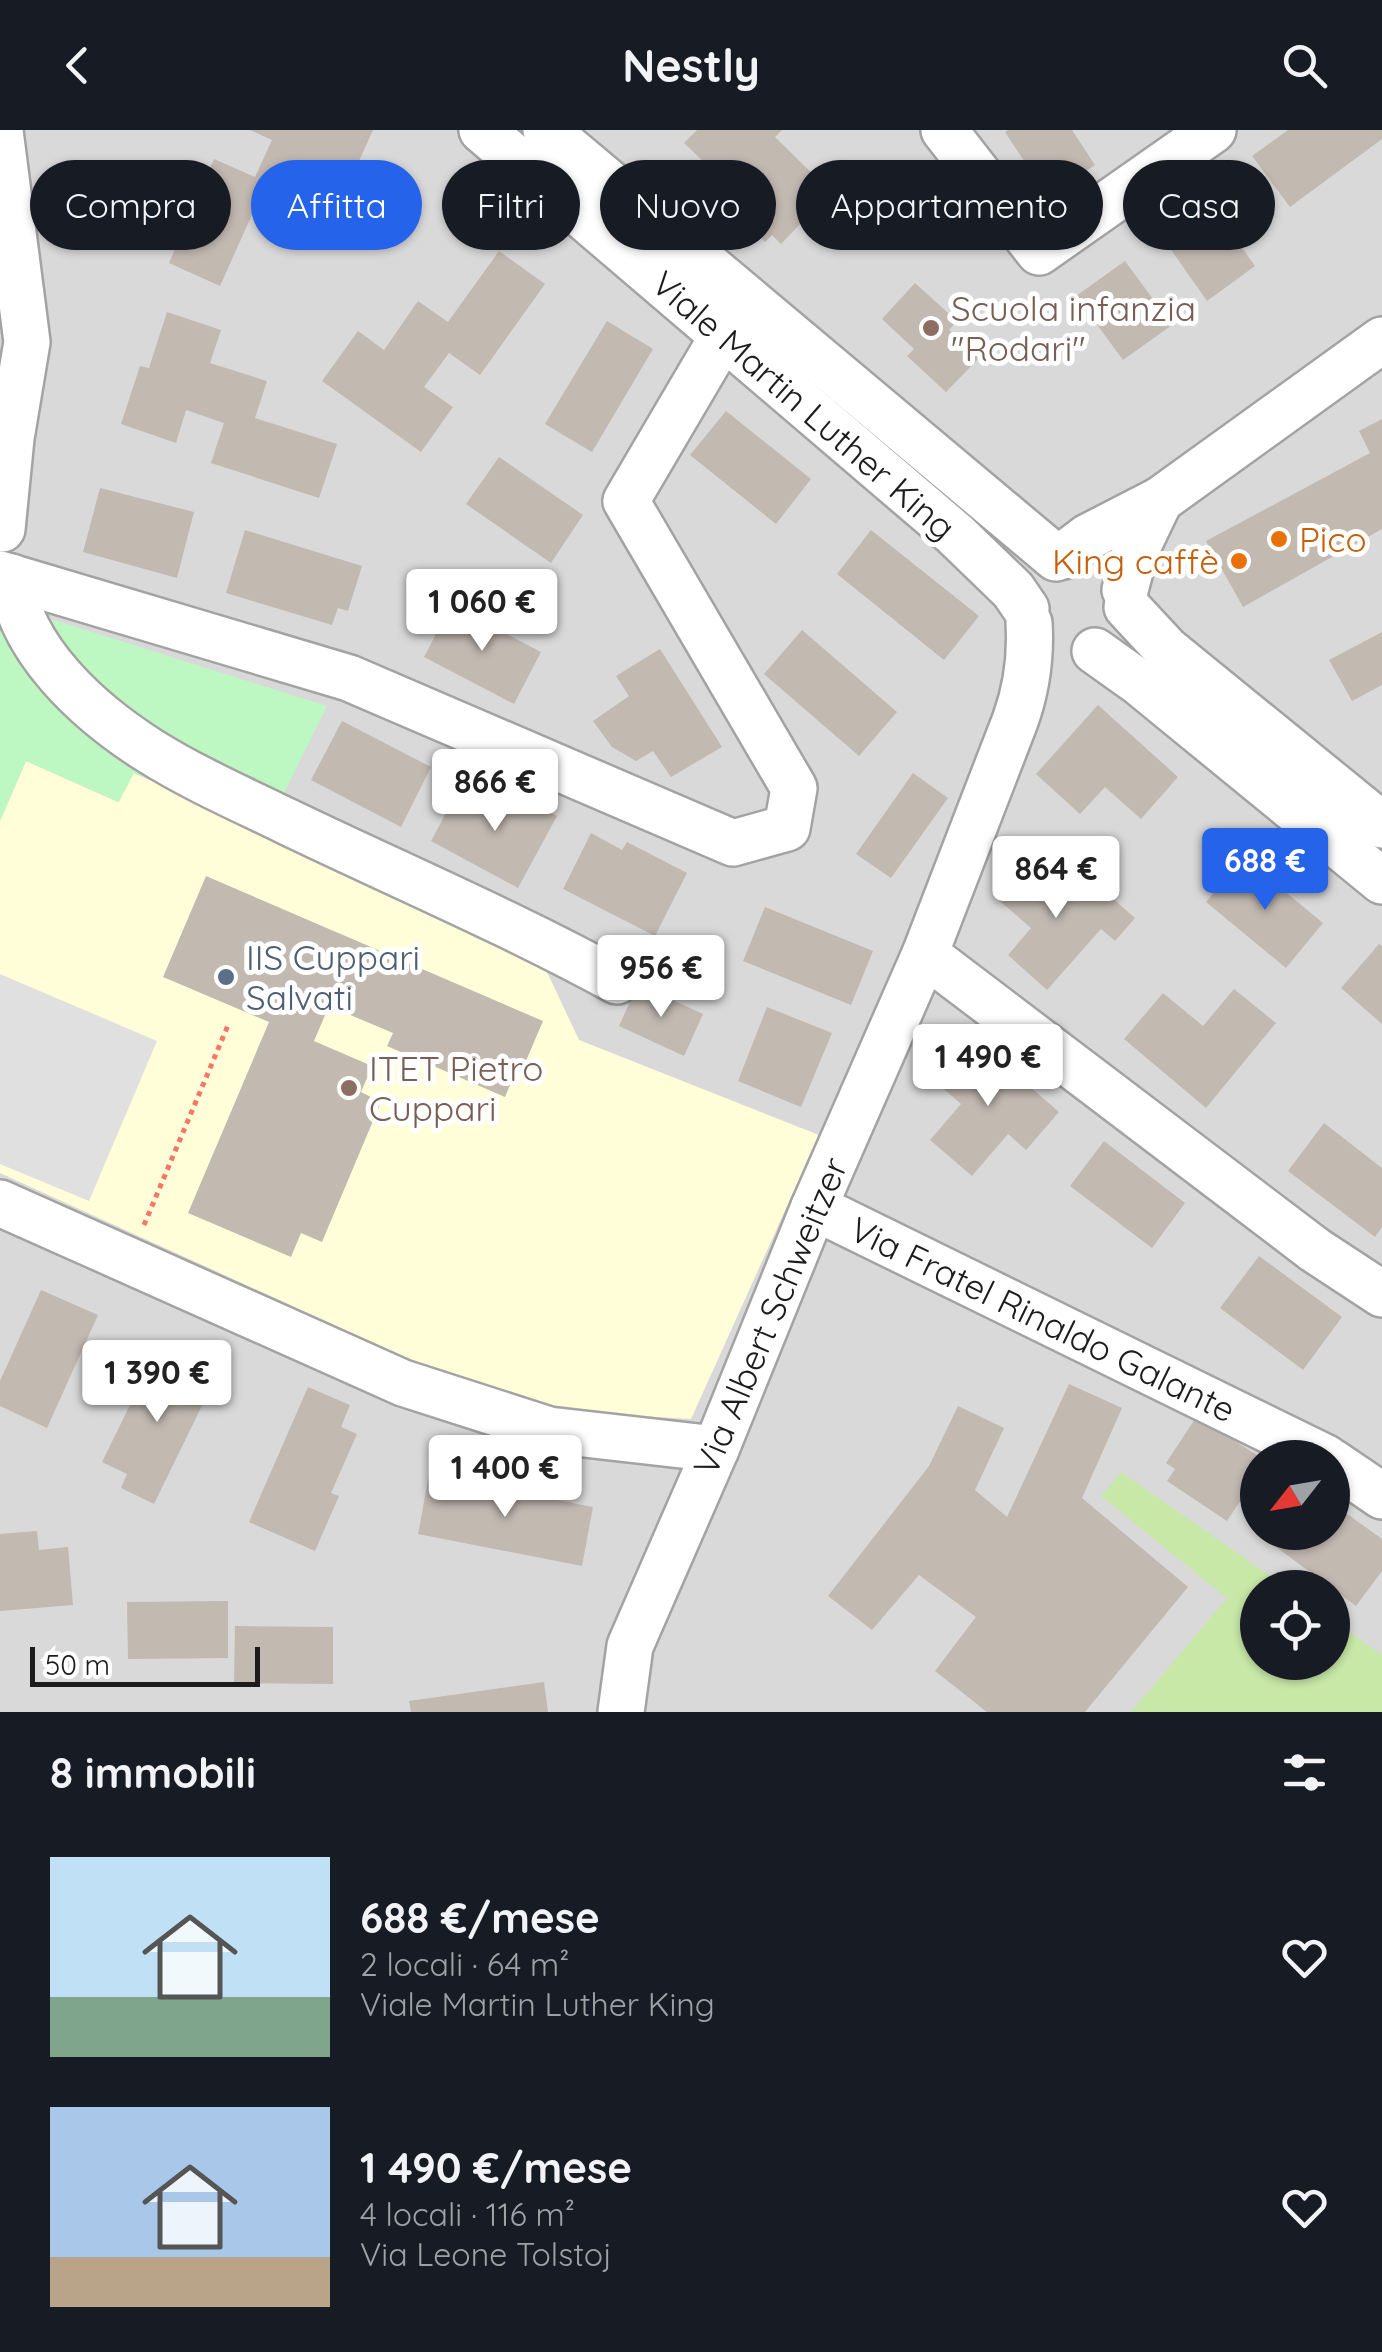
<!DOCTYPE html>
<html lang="it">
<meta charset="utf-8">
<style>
:root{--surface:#171b24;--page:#242831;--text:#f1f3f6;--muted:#9ea1a6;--accent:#2563eb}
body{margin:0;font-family:Quicksand,sans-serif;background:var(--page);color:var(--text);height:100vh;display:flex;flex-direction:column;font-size:38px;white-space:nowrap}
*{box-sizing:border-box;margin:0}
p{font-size:32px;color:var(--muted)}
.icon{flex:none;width:55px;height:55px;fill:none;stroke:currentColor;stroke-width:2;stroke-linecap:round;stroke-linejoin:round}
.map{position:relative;height:1582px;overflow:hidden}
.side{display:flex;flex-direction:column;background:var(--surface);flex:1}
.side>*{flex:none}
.hud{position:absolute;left:30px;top:30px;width:1322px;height:90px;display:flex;gap:20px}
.needle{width:65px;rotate:239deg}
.controls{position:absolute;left:1240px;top:1310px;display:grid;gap:20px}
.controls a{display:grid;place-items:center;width:110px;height:110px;border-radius:50%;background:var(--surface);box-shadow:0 2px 8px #0004;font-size:50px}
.scale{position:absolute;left:30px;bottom:25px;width:230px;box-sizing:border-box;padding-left:10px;border:5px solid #1c1c1c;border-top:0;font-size:28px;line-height:35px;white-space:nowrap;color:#1c1c1c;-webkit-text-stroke:8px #fff;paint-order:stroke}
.price{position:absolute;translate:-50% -85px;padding:0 22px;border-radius:10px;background:#fff;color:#222;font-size:32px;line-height:65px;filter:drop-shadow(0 2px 5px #0008)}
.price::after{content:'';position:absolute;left:50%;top:60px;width:30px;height:22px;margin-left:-15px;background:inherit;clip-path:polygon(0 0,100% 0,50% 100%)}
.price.current{background:var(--accent);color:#fff}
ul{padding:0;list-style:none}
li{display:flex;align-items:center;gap:30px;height:250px;padding:0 50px}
li span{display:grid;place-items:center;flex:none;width:280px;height:200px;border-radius:0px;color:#555}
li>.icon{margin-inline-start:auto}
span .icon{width:120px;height:120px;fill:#fffc;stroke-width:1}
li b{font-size:42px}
h2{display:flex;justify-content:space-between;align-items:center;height:120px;padding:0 50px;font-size:42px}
.tag{padding:0 35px;border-radius:45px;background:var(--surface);box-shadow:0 2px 8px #0004;font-size:35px;line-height:90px}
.tag.current{background:var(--accent);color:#fff}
header{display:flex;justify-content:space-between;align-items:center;height:130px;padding:0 50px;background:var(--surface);font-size:45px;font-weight:700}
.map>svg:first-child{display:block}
.residential{fill:#dad9d9;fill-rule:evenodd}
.education{fill:#fffed9}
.grass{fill:#c7e8a7}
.park{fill:#bdf8c2}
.parking{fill:#e0e0e0}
.building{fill:#c2b9b1}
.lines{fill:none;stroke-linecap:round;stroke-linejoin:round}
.minor-casing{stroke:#a3a3a3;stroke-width:50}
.path{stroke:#f87668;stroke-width:5;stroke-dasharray:5 5;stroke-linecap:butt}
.minor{stroke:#fff;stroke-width:45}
.education-dot{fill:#8d6e63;stroke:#fff;stroke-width:4}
.food-dot{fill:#e8710a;stroke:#fff;stroke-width:4}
.service-dot{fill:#5c6f8a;stroke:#fff;stroke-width:4}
.labels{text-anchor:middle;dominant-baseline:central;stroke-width:10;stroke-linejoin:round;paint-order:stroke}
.education-label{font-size:35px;fill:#785e54;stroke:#fff;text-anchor:start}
.street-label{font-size:35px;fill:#1c1c1c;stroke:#fff}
.food-label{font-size:35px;fill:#c56008;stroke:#fff;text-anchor:start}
.service-label{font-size:35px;fill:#4e5e75;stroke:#fff;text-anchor:start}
</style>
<header><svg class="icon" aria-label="back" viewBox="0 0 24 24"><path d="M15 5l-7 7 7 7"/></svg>Nestly<svg class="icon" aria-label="search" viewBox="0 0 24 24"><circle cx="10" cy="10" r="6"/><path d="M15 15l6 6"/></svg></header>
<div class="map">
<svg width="1382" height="1582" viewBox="0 0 1382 1582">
<rect width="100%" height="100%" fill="#ede9e1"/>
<path class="residential" d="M0 0H1382V1582H0ZM1258 1328H1332V1402H1258ZM1258 1458H1332V1532H1258Z"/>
<path class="education" d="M26 631 118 672 133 643 266 699 540 827 579 910 819 1005 691 1289 587 1283 464 1254 0 1043V691Z"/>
<path class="grass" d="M1121 1342 1286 1457 1258 1458V1532H1332L1333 1490 1382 1525V1582H1131L1227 1468 1101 1366Z"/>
<path class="park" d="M0 473 327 576 266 699 134 643 119 672 26 631 0 691Z"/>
<path class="parking" d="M0 844 157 911 89 1071 0 1034Z"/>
<g class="building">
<path d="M250 0H373L349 53 316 38 291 94 255 78 220 156 169 133 214 29 255 47 272 10Z"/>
<path d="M697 0H782L775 7 831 62 781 114 772 105 765 112 699 48 709 37 684 13Z"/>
<path d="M1008 0H1072L1095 35 1048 67 1005 2Z"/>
<path d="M1288 0H1382V9L1290 77 1252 26Z"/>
<path d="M1215 80 1255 136 1207 171 1167 114Z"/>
<path d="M499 121 545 154 480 245 449 223 424 257 453 277 421 322 322 251 358 201 384 220 418 171 448 192Z"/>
<path d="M1125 131 1172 195 1123 230 1076 166Z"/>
<path d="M915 153 957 191 949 200 979 228 946 262 907 226 914 219 882 189Z"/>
<path d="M167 182 221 200 210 233 267 251 255 288 337 314 319 368 211 333 224 293 186 280 176 313 121 294 140 236 149 238Z"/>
<path d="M607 191 653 219 592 322 545 294Z"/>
<path d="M726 281 811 349 776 394 690 325Z"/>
<path d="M1382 289V399L1243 477 1206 411 1370 323 1359 301Z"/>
<path d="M499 327 583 385 551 433 466 374Z"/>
<path d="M100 358 194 382 177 448 83 422Z"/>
<path d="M245 400 362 436 348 481 338 478 332 495 226 463Z"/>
<path d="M871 400 979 486 944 530 837 444Z"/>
<path d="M451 475 541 522 514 574 424 527Z"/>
<path d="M802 500 897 582 859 626 764 544Z"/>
<path d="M1382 502V555L1352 571 1329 530Z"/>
<path d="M660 519 722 617 671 647 653 621 636 631 612 617 593 591 629 566 616 546Z"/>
<path d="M1098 575 1178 647 1141 689 1105 657 1080 684 1036 644Z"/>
<path d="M342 591 431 637 401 697 311 650Z"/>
<path d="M913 643 948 668 891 748 856 724Z"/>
<path d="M459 659 499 681 510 661 557 686 518 758 431 711Z"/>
<path d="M591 703 622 720 627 712 687 743 655 806 563 759Z"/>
<path d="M1030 725 1080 770 1086 764 1094 771 1103 760 1135 788 1115 811 1101 799 1047 860 1008 825 1031 798 994 766Z"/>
<path d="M1243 727 1323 793 1286 838 1206 772Z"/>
<path d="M206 746 543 891 523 938 518 936 505 967 387 916 393 903 329 876 314 911 372 936 361 962 381 972 322 1112 301 1103 291 1127 188 1083 269 892 163 847Z"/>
<path d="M765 777 873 821 851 875 743 831Z"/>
<path d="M1379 814 1382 816V894L1341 858Z"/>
<path d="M638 854 703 884 684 926 619 896Z"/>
<path d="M1234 859 1276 893 1206 978 1124 909 1163 863 1203 896Z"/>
<path d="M767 877 832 903 801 977 738 951Z"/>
<path d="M974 908 1059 982 1026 1020 1008 1004 972 1046 930 1010 961 974 936 952Z"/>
<path d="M1324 993 1382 1038V1097L1375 1107 1288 1041Z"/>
<path d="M1104 1011 1185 1073 1152 1118 1070 1056Z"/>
<path d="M1259 1126 1342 1187 1303 1240 1220 1178Z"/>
<path d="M41 1160 98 1185 47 1298 0 1276V1251Z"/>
<path d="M157 1220 215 1249 154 1374 121 1358 127 1344 102 1332Z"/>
<path d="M1069 1254 1122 1278 1082 1368 1188 1457 1085 1582H987L935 1541 976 1487 919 1445 872 1500 828 1466 929 1336 958 1276 1004 1298 975 1360 1007 1387Z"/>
<path d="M308 1257 350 1275 341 1297 357 1304 331 1363 339 1366 315 1421 249 1392Z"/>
<path d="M1197 1286 1258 1326V1344L1227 1391 1167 1351 1175 1339 1166 1333Z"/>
<path d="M429 1345 593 1377 582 1436 418 1404Z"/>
<path d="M1332 1373 1382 1409V1441L1356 1476 1272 1414 1281 1402H1332Z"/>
<path d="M37 1401 39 1420 68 1417 73 1475 0 1481V1404Z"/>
<path d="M228 1471V1528L128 1529 127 1472Z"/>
<path d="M235 1496 333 1497V1554L234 1553Z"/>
<path d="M544 1552 548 1582H411L409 1571Z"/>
</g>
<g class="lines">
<defs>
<g id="minor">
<path d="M482 0 955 404 1013 460 1026 479"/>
<path d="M546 0 1056 428"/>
<path d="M944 0 1039 122 1213 0"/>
<path d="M0 1 27 212 11 308 2 399"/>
<path d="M1063 426 1088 407 1160 370 1382 210"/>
<path d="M0 444 349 548 733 713 787 698 794 658 626 371 723 206"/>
<path d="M11 447C20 521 90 583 150 621 193 648 241 669 286 691 396 744 509 792 617 851"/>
<path d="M1125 460 1135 422 1160 370"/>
<path d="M1127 477 1167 520 1382 695"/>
<path d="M1095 521 1140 553 1382 751"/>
<path d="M925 824 1315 1120 1382 1164"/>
<path d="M0 1073 403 1253 549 1300 716 1319"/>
<path d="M814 1077 1326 1328"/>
<path d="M1332 1332 1382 1366"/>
<path d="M621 1582 630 1516 716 1319 814 1077 925 824 1015 591C1026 561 1031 526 1029 493"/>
</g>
</defs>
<use href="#minor" class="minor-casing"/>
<path class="path" d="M144 1095 229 893"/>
<use href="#minor" class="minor"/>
</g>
<g class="education-dot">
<circle cx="931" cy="198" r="10"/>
<circle cx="349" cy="958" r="10"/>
</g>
<g class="food-dot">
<circle cx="1279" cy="409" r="10"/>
<circle cx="1239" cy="431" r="10"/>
</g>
<circle class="service-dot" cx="226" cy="847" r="10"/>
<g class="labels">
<g class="education-label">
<text x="951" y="178">Scuola infanzia<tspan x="951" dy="40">"Rodari"</tspan></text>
<text x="369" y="938">ITET Pietro<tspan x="369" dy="40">Cuppari</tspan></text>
</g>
<g class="street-label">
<text transform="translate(804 275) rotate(41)">Viale Martin Luther King</text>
<text transform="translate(770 1186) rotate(-67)">Via Albert Schweitzer</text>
<text transform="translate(1043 1189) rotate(26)">Via Fratel Rinaldo Galante</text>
</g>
<g class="food-label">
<text x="1299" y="409">Pico</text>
<text x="1219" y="431" text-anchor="end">King caffè</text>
</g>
<g class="service-label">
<text x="246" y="827">IIS Cuppari<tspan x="246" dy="40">Salvati</tspan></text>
</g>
</g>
</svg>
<div class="controls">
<a><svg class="needle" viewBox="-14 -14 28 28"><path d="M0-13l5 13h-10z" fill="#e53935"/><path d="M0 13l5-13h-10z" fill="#9ea1a6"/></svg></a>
<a><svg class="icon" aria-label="locate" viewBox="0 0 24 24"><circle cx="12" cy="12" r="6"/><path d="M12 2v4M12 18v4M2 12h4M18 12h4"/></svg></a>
</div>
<div class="scale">50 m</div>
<b class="price" style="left:482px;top:524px">1 060 €</b>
<b class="price" style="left:495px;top:704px">866 €</b>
<b class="price current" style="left:1265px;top:783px">688 €</b>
<b class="price" style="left:1056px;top:791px">864 €</b>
<b class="price" style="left:661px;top:890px">956 €</b>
<b class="price" style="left:988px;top:979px">1 490 €</b>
<b class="price" style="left:157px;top:1295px">1 390 €</b>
<b class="price" style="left:505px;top:1390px">1 400 €</b>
<div class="hud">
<a class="tag">Compra</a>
<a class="tag current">Affitta</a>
<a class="tag">Filtri</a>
<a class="tag">Nuovo</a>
<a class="tag">Appartamento</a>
<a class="tag">Casa</a>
</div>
</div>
<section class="side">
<h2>8 immobili<svg class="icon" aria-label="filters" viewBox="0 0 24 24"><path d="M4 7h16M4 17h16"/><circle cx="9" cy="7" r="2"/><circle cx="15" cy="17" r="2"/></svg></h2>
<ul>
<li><span style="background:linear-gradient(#bfe0f5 70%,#7fa58c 0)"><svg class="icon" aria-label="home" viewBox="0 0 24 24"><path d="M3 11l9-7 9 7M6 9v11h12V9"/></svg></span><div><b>688 €/mese</b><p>2 locali · 64 m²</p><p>Viale Martin Luther King</p></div><svg class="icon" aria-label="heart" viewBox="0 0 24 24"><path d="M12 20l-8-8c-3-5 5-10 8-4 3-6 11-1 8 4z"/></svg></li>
<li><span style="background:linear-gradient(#a9c7e8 75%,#b9a48a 0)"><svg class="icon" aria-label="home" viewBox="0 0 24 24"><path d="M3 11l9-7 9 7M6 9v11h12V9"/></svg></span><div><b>1 490 €/mese</b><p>4 locali · 116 m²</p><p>Via Leone Tolstoj</p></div><svg class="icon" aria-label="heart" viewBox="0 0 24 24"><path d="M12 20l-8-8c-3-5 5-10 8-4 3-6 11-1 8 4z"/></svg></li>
</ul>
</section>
